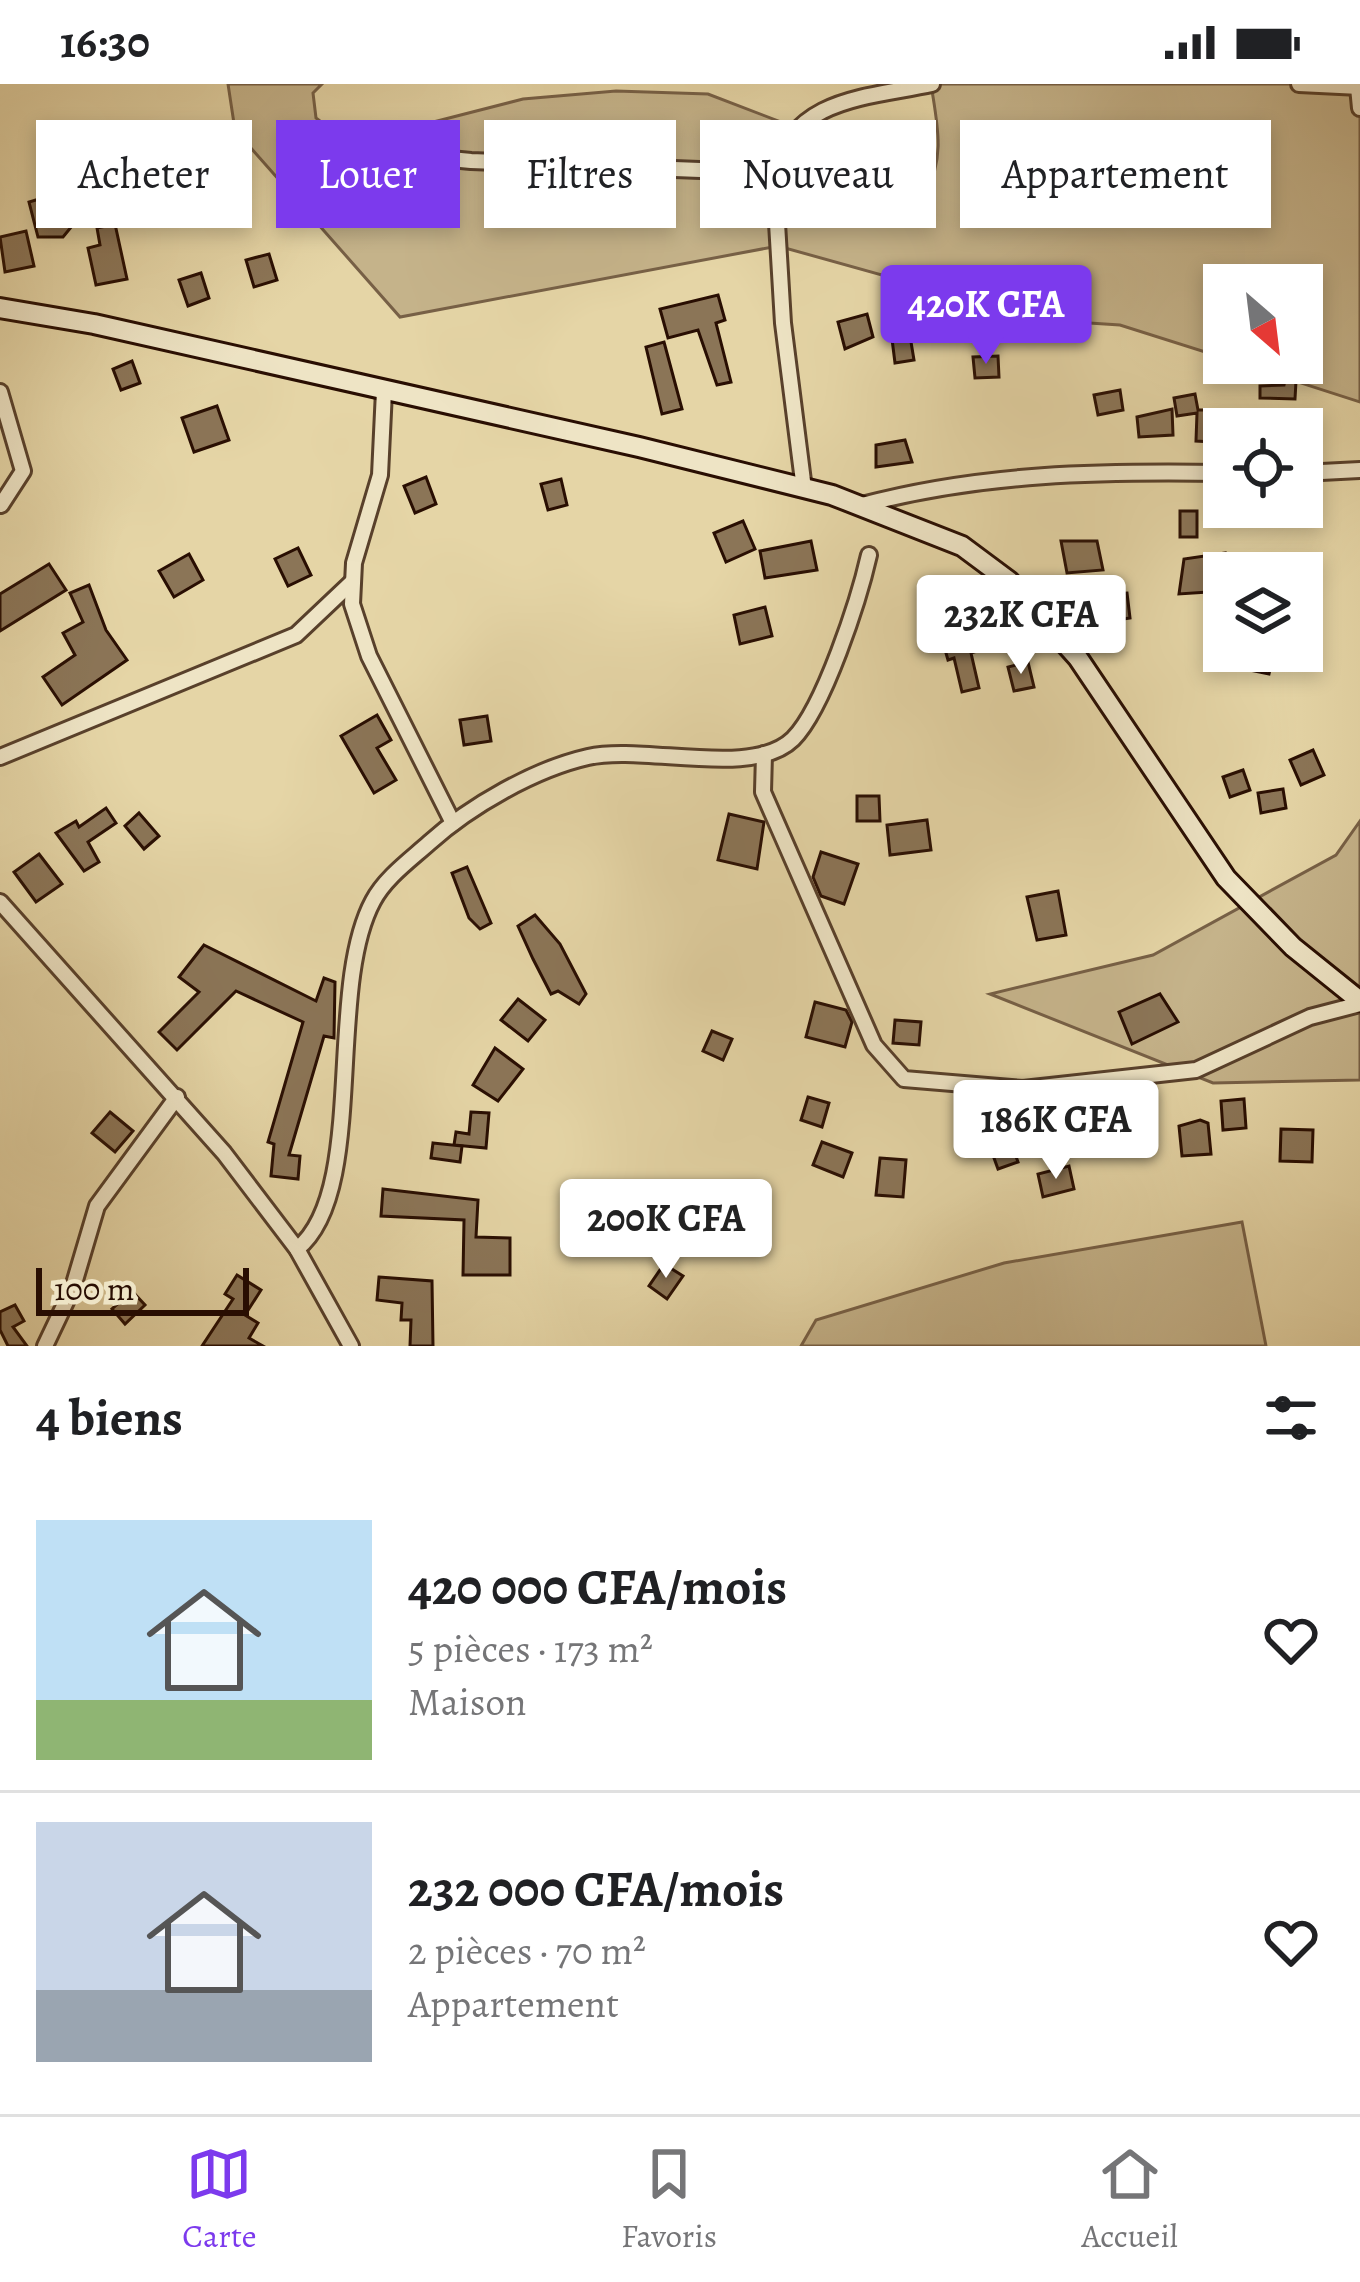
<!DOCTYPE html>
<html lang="fr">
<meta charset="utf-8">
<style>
:root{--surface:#fff;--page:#f2f2f2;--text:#202124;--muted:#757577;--line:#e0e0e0;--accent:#7c3aed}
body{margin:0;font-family:Alegreya,serif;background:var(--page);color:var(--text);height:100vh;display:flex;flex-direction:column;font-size:45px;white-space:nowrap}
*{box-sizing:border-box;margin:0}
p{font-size:39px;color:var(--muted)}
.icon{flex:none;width:66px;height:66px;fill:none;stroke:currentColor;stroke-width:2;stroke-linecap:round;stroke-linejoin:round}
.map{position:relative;height:1262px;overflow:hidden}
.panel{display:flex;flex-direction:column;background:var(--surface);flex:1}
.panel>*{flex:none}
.hud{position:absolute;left:36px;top:36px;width:1290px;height:108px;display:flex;gap:24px}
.needle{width:78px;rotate:152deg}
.fabs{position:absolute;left:1203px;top:180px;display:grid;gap:24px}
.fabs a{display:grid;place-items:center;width:120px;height:120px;border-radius:0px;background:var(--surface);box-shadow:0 6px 18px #0003;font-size:60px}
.scale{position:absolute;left:36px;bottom:30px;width:213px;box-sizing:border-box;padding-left:12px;border:6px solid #290e02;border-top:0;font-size:33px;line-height:42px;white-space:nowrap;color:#290e02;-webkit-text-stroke:9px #eee4c5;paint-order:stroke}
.price{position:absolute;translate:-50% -102px;padding:0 27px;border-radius:12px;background:#fff;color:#222;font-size:39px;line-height:78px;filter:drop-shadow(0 3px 6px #0008)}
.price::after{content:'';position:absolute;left:50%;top:72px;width:36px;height:27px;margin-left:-18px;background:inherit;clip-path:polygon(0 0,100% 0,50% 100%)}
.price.current{background:var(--accent);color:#fff}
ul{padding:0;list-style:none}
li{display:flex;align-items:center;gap:36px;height:300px;padding:0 36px}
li+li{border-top:3px solid var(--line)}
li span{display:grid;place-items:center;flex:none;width:336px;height:240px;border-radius:0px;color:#555}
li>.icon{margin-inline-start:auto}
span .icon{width:144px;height:144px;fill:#fffc;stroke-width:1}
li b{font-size:51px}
h2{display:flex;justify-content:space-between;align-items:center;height:144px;padding:0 36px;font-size:51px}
.chip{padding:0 42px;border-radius:0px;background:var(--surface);box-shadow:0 6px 18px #0003;font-size:42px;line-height:108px}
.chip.current{background:var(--accent);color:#fff}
.status{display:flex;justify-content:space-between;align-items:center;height:84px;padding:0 60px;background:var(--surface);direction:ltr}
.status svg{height:33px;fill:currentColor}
.dock{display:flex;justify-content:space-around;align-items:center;height:168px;border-top:3px solid var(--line);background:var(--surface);font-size:33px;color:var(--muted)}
.dock a{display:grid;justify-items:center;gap:6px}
.dock .current{color:var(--accent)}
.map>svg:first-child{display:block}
.green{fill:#c5b38a;stroke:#776046;stroke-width:3}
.building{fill:#8b7557;stroke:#290e02;stroke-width:3}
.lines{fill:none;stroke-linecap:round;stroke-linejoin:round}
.street-casing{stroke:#58402b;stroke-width:20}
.secondary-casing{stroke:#290e02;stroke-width:24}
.street{stroke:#eee4c5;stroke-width:14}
.secondary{stroke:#eee4c5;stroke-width:18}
</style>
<div class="status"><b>16:30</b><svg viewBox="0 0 49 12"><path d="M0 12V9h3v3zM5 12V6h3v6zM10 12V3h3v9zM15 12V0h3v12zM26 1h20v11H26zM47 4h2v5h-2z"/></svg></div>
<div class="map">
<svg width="1360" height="1262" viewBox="0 0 1360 1262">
<rect width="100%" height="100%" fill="#e5d5a6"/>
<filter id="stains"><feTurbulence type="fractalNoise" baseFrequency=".00167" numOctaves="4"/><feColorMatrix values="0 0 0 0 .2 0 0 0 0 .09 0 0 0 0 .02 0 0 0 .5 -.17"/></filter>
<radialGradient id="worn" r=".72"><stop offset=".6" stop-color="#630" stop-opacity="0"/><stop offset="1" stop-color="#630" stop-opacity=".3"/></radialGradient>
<g class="green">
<path d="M228 0H322L313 9 316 34 338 51 371 54 523 15 616 7 708 10 820 53 837 103 925 110C946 73 937 40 931 0H1360V318L1239 279H1302V201H1224V274L1120 241 1043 236 778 162 400 233 235 46Z"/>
<path d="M1360 737V996L1213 999 990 910 1153 871 1336 771Z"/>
<path d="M1242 1138 1266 1262H801L816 1236 1004 1179Z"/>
</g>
<g class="building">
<path d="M891 47 896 80 869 84 864 52Z"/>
<path d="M66 107 86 125 63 153H38L29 118Z"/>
<path d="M115 140 127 195 96 201 88 164 100 161 97 144Z"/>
<path d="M26 147 34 182 5 188 0 153Z"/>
<path d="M269 170 277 196 254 203 246 176Z"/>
<path d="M201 189 209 214 188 222 179 196Z"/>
<path d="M718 211 725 236 716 239 731 298 717 301 698 246 668 254 660 225Z"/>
<path d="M867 230 873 253 845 265 838 238Z"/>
<path d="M910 252 914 276 895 279 892 255Z"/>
<path d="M664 258 682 325 662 330 646 263Z"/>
<path d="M998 272 999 293 975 294 973 273Z"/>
<path d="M132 277 140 299 121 306 113 285Z"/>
<path d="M1285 296 1296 297 1295 315 1260 314V302L1284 301Z"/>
<path d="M1120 306 1123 326 1098 331 1094 311Z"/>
<path d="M1195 310 1198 326H1235L1236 345 1212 350V358L1196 357 1197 329 1177 332 1174 314Z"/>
<path d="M217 322 229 356 194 368 182 334Z"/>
<path d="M1172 325 1173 351 1139 353 1137 333Z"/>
<path d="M905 356 912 378 876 383V361Z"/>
<path d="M426 393 436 420 415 429 404 402Z"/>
<path d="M561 395 567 421 548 426 541 400Z"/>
<rect x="1180" y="427" width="17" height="26"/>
<path d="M743 437 755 465 726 478 714 449Z"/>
<path d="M811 457 817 486 765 494 760 467Z"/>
<path d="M1061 457H1097L1103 486 1067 489Z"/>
<path d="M298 464 311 491 288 502 275 475Z"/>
<path d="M1225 469 1223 507 1179 510 1184 475Z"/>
<path d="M189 470 203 496 174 513 159 487Z"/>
<path d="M49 480 66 506 0 547V510Z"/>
<path d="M89 501 106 546 127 576 62 621 43 593 75 571 63 549 83 538 70 509Z"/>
<path d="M1127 509 1130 534 1110 537 1107 510Z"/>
<path d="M765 523 772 552 740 560 734 531Z"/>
<path d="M981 536 989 563 971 569 979 604 962 608 954 574 948 576 940 548Z"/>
<path d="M1224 546V567H1274L1269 590 1235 583V578L1206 568 1209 550Z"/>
<path d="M1028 578 1034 603 1014 607 1008 583Z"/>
<path d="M377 631 391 656 377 664 396 696 374 709 341 652Z"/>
<path d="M487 632 491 657 464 661 460 636Z"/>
<path d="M1313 666 1324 691 1301 701 1290 676Z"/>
<path d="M1243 686 1250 706 1230 713 1223 693Z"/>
<path d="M1283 705 1286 724 1261 729 1258 709Z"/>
<path d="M857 712H879L880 737H857Z"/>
<path d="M106 724 116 739 88 758 99 778 84 787 56 749 76 737 79 743Z"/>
<path d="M139 729 159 752 144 765 125 742Z"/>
<path d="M729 730 764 738 757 785 718 776Z"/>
<path d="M927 736 931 766 890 771 887 741Z"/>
<path d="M821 768 858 780 844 820 821 812 813 793Z"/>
<path d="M39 770 62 800 36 818 14 788Z"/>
<path d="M467 783 491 839 480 845 469 834 452 789Z"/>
<path d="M1058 807 1066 851 1037 856 1027 813Z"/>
<path d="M535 831 560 860 586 910 579 920 558 907 551 910 533 875 518 842Z"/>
<path d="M204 861 316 917 324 894 335 898 334 954 324 952 289 1071 300 1072 298 1095 271 1092 274 1060 268 1058 303 938 236 907 177 966 159 948 199 908 179 893Z"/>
<path d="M1160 910 1178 938 1132 960 1119 928Z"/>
<path d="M518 915 545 936 528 957 501 936Z"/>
<path d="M815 918 846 926 852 938 845 963 806 953Z"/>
<path d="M895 936 921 938 919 961 893 959Z"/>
<path d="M712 947 732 955 723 976 703 967Z"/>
<path d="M495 964 523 985 498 1017 473 1001Z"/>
<path d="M808 1013 829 1019 822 1043 801 1036Z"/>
<path d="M1244 1015 1246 1044 1223 1046 1221 1017Z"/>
<path d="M110 1028 133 1047 115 1068 92 1049Z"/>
<path d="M471 1028 489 1029 486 1064 454 1061 456 1048 469 1050Z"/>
<path d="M1200 1036 1208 1039 1211 1070 1182 1072 1179 1042Z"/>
<path d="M1281 1045 1313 1046 1312 1078 1280 1077Z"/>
<path d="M1010 1056 1018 1078 998 1085 990 1063Z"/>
<path d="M822 1058 852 1069 843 1093 813 1081Z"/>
<path d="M433 1059 462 1062 460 1078 431 1074Z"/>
<path d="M880 1074 906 1076 903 1113 876 1111Z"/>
<path d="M1069 1082 1074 1105 1043 1113 1038 1090Z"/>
<path d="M383 1105 478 1116 476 1153 510 1154V1191H463L464 1136 381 1132Z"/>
<path d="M664 1180 683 1192 667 1215 649 1202Z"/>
<path d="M237 1191 261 1206 245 1231 258 1239 249 1254 263 1262H202L233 1215 225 1210Z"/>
<path d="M379 1193 432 1197 433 1262H410L411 1236H401L402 1219 377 1216Z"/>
<path d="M132 1207 145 1221 125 1240 112 1225Z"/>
<path d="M15 1221 24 1237 13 1243 27 1262H8L0 1246V1228Z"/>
</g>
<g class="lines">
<defs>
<g id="street">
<path d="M1299 0 1360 3"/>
<path d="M1358 3 1360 24"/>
<path d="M346 65 471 77 774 89"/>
<path d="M384 307 380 391 354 479 352 520 369 572 453 739"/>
<path d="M0 308 23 387 1 421"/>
<path d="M1302 389 1360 386"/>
<path d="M804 405 783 239 774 89C794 13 866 14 932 0"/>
<path d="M862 421C982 389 1101 387 1224 389"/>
<path d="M764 670 763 708 874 961 904 995 1023 1005 1196 986 1310 933 1360 920"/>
<path d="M0 673 296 551 352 498"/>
<path d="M0 818 224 1069 297 1165 351 1262"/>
<path d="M297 1165C368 1108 325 906 373 817 385 794 410 776 429 759 470 722 535 685 588 673 644 660 752 695 793 655 824 624 859 515 869 471"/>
<path d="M45 1262 73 1203 97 1122 177 1013"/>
</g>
<path id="secondary" d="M0 224 94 240 639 363 832 411 962 462 1009 497 1078 574 1226 794 1293 863 1360 917"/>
</defs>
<use href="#street" class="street-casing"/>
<use href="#secondary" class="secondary-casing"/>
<use href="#street" class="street"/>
<use href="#secondary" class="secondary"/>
</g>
<rect width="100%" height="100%" filter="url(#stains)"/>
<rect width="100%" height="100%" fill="url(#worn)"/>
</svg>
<div class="fabs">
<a><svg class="needle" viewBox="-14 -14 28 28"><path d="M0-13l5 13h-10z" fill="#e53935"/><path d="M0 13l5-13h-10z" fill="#757577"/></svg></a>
<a><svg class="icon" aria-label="locate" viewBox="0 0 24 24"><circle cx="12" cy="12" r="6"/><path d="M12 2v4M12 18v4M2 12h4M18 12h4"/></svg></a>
<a><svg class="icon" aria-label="layers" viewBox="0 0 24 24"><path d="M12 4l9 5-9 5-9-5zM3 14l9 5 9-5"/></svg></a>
</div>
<div class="scale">100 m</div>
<b class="price current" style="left:986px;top:283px">420K CFA</b>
<b class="price" style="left:1021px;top:593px">232K CFA</b>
<b class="price" style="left:1056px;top:1098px">186K CFA</b>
<b class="price" style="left:666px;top:1197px">200K CFA</b>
<div class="hud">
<a class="chip">Acheter</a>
<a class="chip current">Louer</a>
<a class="chip">Filtres</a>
<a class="chip">Nouveau</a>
<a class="chip">Appartement</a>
</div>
</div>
<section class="panel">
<h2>4 biens<svg class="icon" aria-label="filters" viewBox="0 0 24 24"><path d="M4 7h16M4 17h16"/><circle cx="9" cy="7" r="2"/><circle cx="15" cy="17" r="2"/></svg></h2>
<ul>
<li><span style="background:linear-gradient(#bfe0f5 75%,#8fb573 0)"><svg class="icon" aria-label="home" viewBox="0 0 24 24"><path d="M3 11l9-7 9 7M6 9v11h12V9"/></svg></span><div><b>420 000 CFA/mois</b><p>5 pièces · 173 m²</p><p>Maison</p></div><svg class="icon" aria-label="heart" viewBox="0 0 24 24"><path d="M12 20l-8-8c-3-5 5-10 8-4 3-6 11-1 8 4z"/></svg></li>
<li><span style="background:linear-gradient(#c9d6e8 70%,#9aa5b1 0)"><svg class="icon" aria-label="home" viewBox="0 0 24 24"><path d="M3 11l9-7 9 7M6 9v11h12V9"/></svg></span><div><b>232 000 CFA/mois</b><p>2 pièces · 70 m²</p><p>Appartement</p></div><svg class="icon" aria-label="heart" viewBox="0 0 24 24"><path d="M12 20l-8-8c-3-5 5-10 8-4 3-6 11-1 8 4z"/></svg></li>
</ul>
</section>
<nav class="dock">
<a class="current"><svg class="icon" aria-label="map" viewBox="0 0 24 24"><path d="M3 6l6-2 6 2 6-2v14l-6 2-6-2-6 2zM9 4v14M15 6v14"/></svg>Carte</a>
<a><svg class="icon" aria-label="saved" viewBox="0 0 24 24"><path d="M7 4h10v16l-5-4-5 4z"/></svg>Favoris</a>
<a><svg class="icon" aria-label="home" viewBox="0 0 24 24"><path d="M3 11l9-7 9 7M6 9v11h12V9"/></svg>Accueil</a>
</nav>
